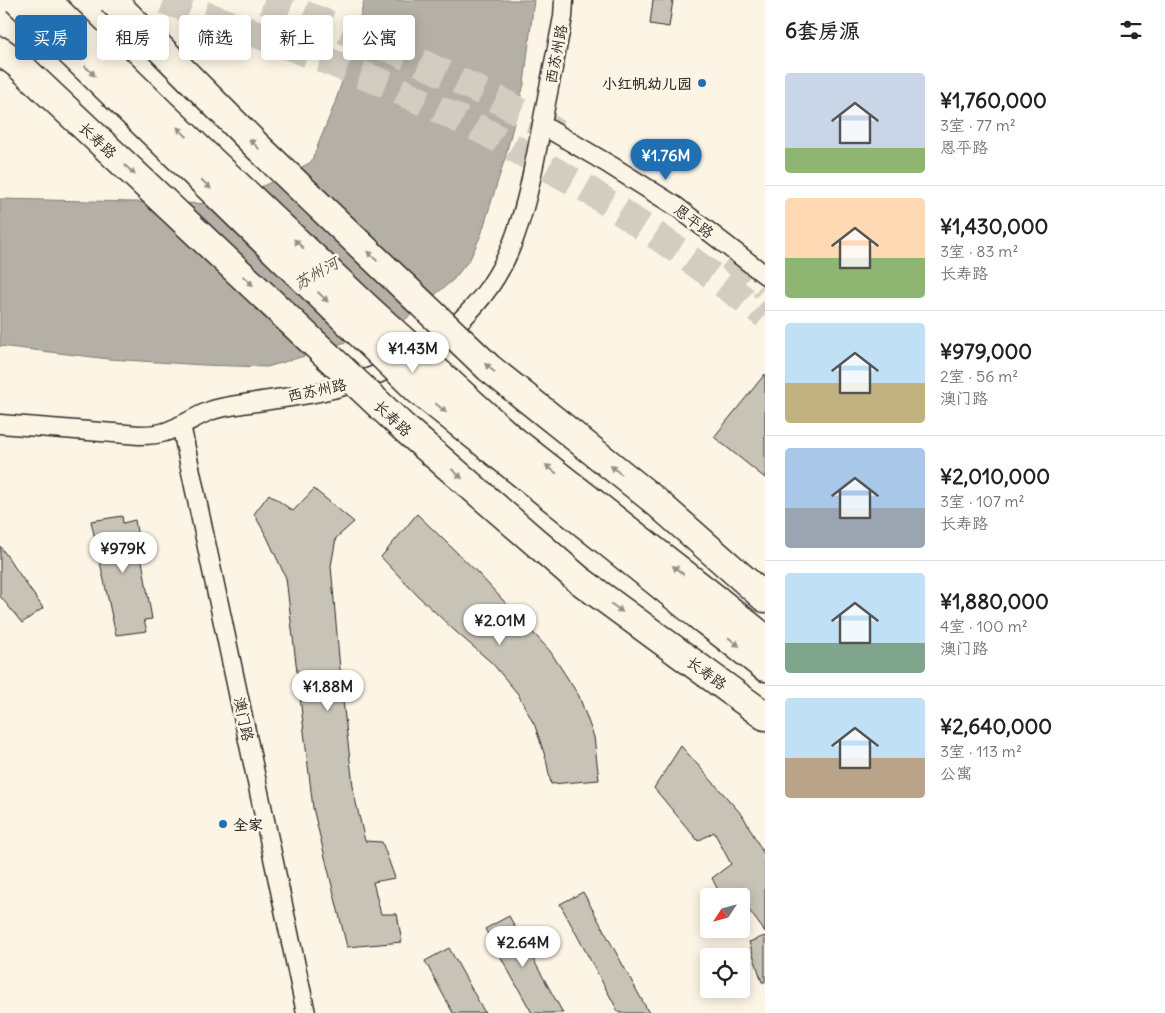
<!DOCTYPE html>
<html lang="zh">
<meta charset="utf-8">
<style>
:root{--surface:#fff;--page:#f6f6f6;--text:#222;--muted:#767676;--line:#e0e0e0;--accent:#1f6fb2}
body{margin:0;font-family:Delius,"LXGW WenKai TC",sans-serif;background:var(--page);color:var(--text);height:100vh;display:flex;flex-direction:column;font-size:19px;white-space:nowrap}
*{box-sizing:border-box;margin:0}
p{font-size:16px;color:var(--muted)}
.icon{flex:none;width:28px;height:28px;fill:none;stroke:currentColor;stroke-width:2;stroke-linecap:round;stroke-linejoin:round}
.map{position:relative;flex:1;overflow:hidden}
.side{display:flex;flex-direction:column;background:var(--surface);width:400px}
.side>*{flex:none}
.banner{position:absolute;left:15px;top:15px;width:475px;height:45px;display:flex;gap:10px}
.needle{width:32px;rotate:234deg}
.controls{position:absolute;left:700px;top:888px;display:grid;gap:10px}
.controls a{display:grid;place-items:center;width:50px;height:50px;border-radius:5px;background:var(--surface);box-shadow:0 2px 12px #0003;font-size:25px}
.price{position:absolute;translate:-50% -42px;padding:0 11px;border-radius:18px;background:#fff;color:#222;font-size:16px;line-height:32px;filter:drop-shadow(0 1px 2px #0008)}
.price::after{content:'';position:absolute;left:50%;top:30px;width:15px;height:11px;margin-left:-8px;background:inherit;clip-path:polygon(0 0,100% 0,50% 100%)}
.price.current{background:var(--accent);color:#fff}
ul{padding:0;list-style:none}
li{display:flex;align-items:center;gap:15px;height:125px;padding:0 20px}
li+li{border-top:1px solid var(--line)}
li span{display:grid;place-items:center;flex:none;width:140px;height:100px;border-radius:5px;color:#555}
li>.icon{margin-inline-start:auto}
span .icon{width:60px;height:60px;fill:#fffc;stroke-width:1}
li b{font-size:21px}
h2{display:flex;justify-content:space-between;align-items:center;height:60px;padding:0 20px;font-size:21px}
.chip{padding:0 18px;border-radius:5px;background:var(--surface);box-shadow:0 2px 12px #0003;font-size:18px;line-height:45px}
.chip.current{background:var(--accent);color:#fff}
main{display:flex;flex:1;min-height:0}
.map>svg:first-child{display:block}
.water{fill:#b4b0a5;stroke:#7d7b74}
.building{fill:#c8c3b7;stroke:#2b2b2b}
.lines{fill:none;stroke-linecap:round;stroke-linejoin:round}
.trunk-tunnel{stroke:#d2cdc0;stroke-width:28;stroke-dasharray:28 14;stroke-linecap:butt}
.minor-casing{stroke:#2b2b2b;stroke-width:21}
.primary-casing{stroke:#2b2b2b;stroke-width:31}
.minor{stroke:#fcf5e5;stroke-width:18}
.primary{stroke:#fcf5e5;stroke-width:28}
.primary-bridge-casing{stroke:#2b2b2b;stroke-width:31;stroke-linecap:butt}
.primary-bridge{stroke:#fcf5e5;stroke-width:28}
.oneway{fill:#949088}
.poi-dot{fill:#1f6fb2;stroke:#fcf5e5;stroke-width:2}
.labels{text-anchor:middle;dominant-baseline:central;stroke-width:5;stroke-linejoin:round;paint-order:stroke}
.street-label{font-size:15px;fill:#2b2b2b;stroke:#fcf5e5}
.poi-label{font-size:15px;font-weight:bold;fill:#2b2b2b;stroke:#fcf5e5;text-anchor:end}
.water-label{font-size:16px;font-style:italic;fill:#545350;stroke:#fcf5e5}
</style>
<main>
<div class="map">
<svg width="765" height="1013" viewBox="0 0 765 1013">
<rect width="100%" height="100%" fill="#fcf5e5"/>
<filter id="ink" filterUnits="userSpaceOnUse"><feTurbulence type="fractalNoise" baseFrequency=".02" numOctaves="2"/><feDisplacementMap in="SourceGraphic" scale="10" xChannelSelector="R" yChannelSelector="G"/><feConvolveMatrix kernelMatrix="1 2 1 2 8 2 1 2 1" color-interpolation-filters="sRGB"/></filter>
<g filter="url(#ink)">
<path class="water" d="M364 0H534L524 84 505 158 481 235 470 259 453 280 401 323 308 355 267 367 203 365 109 359 0 346V199L223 204 287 175 311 162 333 108 353 50Z"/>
<g class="building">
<path d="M653 0H673L669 27 650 24Z"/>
<path d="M765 374V478L714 437Z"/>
<path d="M314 489 354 522 336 538 331 566 342 692 354 794 365 841 382 842 395 878 373 882 381 914H397L402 942 347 947 313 808 286 578 267 537 254 514 269 494 293 511Z"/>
<path d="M417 514 477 572 550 651 579 696 594 737 599 780 551 784 546 759 535 726 518 694 492 663 455 631 418 596 381 557Z"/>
<path d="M122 516 123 523 135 520 152 619 144 620 147 631 116 635 91 521Z"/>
<path d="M0 546 43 608 22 623 0 596Z"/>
<path d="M681 746 743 816 765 856V932L741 899V896H721L712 878 731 864 714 832 698 841 654 788Z"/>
<path d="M583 892 649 1013H619L560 904Z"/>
<path d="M509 916 563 1013H532L485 929Z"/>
<path d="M765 936V982H762L749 942Z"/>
<path d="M449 948 485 1013H453L425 961Z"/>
</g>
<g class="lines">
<g class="trunk-tunnel">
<path d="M164 0 281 43 383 83 484 131 590 191 679 251 765 315"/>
<path d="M264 0 290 9 394 50 495 98 566 138"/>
<path d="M730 257 765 287"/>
</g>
<defs>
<g id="minor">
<path d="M542 125 610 165 677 207 765 275"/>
<path d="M0 424 139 435C148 435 157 435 165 432 181 427 194 417 210 411 220 407 232 406 243 404 279 398 316 395 351 384 419 362 482 317 510 249 526 211 533 170 541 129 548 91 556 54 563 17L564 0"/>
<path d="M181 425 306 1013"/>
</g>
<g id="primary">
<path d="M0 51 18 64"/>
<path d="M654 500 765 598"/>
<path d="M578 579 765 716"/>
<path d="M717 600 765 639"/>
<path d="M702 618 765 667"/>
</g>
</defs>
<use href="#minor" class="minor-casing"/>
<use href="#primary" class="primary-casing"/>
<use href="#minor" class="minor"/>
<use href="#primary" class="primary"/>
<defs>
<g id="primary-bridge">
<path d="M17 0 417 389 702 618"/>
<path d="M46 0 161 113 367 308 509 437 717 600"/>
<path d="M112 0 257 146 489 368 654 500"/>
<path d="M18 64 403 427 578 579"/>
</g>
</defs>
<use href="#primary-bridge" class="primary-bridge-casing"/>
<use href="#primary-bridge" class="primary-bridge"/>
</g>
<defs><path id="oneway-solid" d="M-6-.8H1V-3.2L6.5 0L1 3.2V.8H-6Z" transform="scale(1.25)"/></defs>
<g class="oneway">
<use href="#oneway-solid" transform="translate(90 71) rotate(44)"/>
<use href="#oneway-solid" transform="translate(182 132) rotate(-136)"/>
<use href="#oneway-solid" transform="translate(254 144) rotate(-135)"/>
<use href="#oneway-solid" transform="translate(130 170) rotate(43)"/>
<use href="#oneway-solid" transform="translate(206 184) rotate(44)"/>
<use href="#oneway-solid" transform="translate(299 244) rotate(-136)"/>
<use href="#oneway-solid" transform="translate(372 256) rotate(-136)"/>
<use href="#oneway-solid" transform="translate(248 281) rotate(43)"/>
<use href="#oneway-solid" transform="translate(323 297) rotate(44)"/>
<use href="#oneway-solid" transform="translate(490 368) rotate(-139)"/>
<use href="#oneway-solid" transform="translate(441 408) rotate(39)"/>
<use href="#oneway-solid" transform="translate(551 469) rotate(-142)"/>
<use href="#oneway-solid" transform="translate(616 470) rotate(-141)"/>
<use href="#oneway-solid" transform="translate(457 474) rotate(41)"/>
<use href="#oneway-solid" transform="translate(678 570) rotate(-142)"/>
<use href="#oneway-solid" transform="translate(617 608) rotate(36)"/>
<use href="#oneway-solid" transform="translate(734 642) rotate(38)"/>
</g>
</g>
<g class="poi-dot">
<circle cx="702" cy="83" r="5"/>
<circle cx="223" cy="824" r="5"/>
</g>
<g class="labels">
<g class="street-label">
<text transform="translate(556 54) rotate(-79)">西苏州路</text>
<text transform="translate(98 140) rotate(43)">长寿路</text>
<text transform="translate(694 221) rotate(37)">恩平路</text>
<text transform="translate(317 390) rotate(-12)">西苏州路</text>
<text transform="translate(393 418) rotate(43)">长寿路</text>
<text transform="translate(707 673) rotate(36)">长寿路</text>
<text transform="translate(244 719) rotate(78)">澳门路</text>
</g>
<g class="poi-label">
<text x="692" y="83">小红帆幼儿园</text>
<text x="233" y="824" text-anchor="start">全家</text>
</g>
<g class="water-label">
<text transform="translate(316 273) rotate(-30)">苏州河</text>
</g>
</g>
</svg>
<div class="controls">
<a><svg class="needle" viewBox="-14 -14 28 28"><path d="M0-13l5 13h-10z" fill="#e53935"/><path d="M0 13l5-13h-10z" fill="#767676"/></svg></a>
<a><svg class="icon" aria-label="locate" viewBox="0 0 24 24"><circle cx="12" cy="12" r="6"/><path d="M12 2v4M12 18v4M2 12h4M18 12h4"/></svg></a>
</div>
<b class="price current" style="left:666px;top:181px">¥1.76M</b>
<b class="price" style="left:413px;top:374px">¥1.43M</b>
<b class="price" style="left:123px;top:574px">¥979K</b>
<b class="price" style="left:500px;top:646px">¥2.01M</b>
<b class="price" style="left:328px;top:712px">¥1.88M</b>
<b class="price" style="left:523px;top:968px">¥2.64M</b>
<div class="banner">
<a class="chip current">买房</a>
<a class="chip">租房</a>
<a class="chip">筛选</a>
<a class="chip">新上</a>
<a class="chip">公寓</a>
</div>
</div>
<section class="side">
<h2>6套房源<svg class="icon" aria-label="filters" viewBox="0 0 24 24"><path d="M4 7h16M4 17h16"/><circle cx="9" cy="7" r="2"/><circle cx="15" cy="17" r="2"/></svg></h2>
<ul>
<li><span style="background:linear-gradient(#c9d6e8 75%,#8fb573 0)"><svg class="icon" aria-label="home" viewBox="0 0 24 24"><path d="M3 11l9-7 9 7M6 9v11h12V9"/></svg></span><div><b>¥1,760,000</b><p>3室 · 77 m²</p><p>恩平路</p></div></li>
<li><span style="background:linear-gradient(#ffd9b3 60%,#8fb573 0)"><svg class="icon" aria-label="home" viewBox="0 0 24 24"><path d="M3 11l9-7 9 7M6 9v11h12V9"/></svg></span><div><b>¥1,430,000</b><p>3室 · 83 m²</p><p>长寿路</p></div></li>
<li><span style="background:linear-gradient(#bfe0f5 60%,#c2b280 0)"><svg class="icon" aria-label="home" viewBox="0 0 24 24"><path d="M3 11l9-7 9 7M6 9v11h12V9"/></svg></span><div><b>¥979,000</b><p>2室 · 56 m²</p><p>澳门路</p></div></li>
<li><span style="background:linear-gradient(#a9c7e8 60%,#9aa5b1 0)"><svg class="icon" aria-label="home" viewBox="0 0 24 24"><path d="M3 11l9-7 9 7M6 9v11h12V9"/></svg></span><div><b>¥2,010,000</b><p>3室 · 107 m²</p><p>长寿路</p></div></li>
<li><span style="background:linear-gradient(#bfe0f5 70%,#7fa58c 0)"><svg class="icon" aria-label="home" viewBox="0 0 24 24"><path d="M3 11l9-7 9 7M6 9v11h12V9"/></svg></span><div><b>¥1,880,000</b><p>4室 · 100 m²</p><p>澳门路</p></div></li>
<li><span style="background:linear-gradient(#bfe0f5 60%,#b9a48a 0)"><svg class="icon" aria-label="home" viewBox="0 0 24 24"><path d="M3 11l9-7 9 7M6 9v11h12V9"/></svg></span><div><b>¥2,640,000</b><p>3室 · 113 m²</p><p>公寓</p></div></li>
</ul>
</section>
</main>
